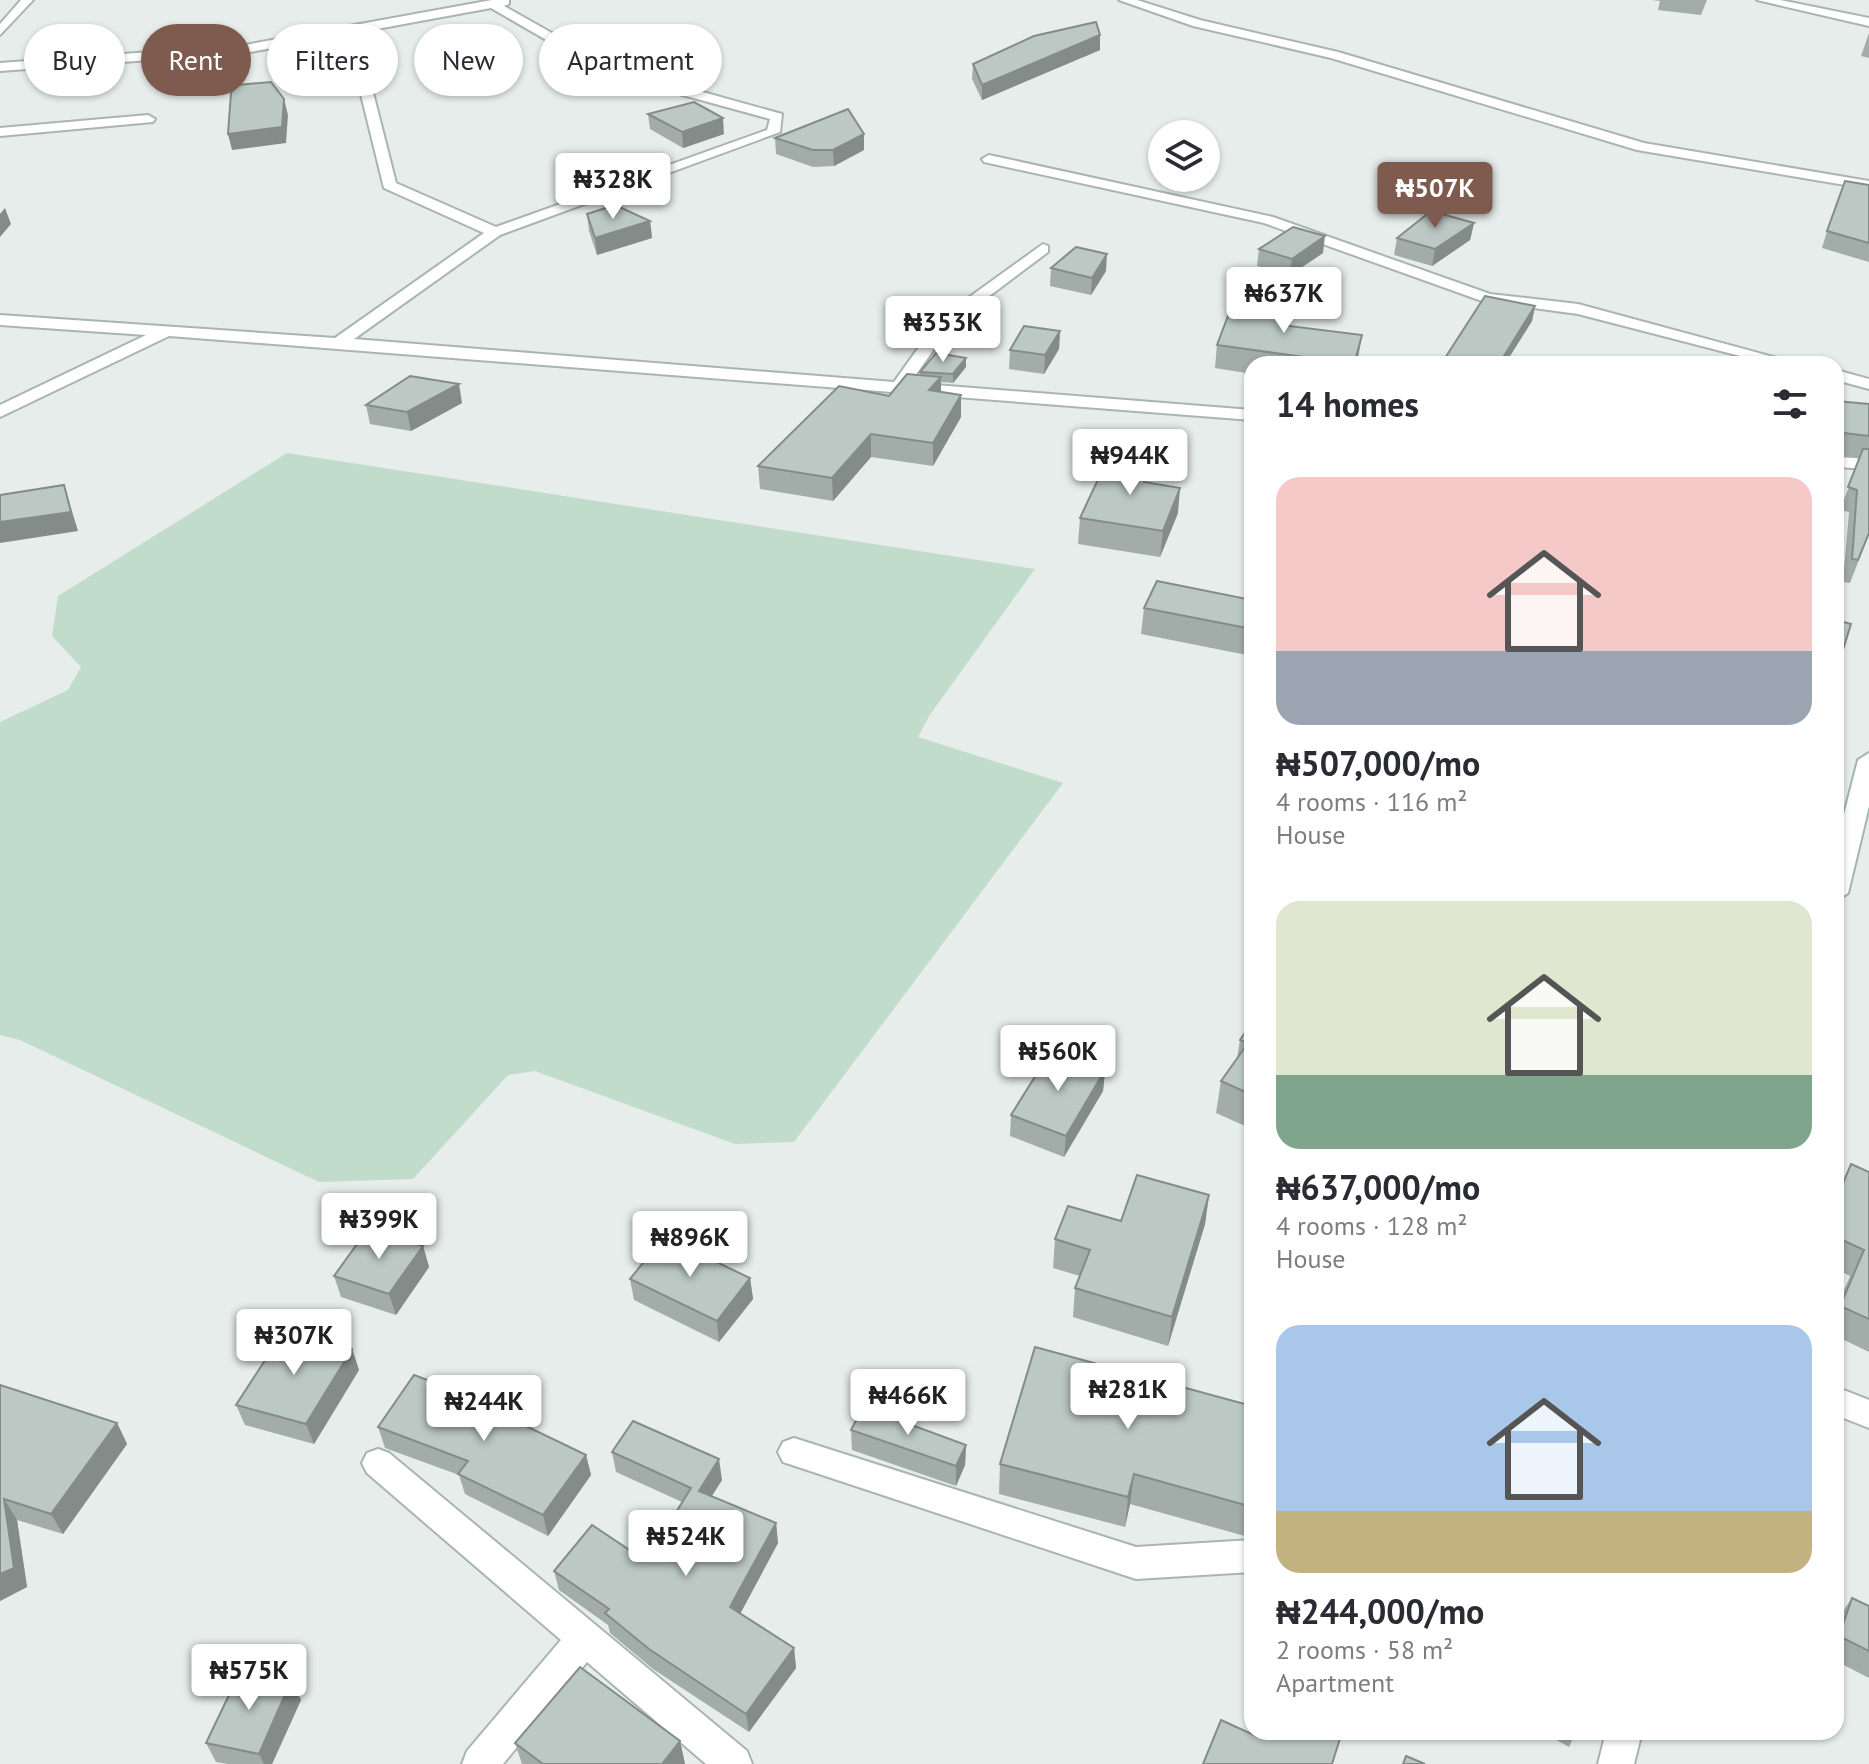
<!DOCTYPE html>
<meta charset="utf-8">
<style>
:root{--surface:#fff;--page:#f2f2f3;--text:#2b2b33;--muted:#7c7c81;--accent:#7e5b4e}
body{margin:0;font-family:"PT Sans",sans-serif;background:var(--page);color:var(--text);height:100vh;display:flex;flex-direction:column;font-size:30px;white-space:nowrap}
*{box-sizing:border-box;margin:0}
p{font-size:26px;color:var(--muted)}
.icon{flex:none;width:44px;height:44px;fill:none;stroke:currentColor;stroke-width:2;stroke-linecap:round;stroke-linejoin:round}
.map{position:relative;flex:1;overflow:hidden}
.details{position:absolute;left:1244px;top:356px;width:600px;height:1384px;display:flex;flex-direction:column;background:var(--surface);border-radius:24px;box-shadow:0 2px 6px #0004}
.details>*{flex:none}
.hud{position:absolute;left:24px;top:24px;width:760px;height:72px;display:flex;gap:16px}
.controls{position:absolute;left:1148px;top:120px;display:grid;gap:16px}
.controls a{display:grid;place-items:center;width:72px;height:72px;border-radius:50%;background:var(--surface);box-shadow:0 2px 6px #0004;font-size:40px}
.price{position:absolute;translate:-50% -68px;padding:0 18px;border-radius:8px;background:#fff;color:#222;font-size:26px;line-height:52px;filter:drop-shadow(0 2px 4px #0008)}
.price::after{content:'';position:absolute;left:50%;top:48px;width:24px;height:18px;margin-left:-12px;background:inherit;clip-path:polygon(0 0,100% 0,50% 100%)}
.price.selected{background:var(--accent);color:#fff}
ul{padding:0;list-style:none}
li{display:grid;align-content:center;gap:16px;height:424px;padding:0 32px}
li span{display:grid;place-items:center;height:248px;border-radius:24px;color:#555}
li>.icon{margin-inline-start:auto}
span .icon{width:144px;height:144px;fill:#fffc;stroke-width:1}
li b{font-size:34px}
h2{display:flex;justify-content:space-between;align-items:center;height:96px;padding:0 32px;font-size:34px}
.chip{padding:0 28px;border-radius:36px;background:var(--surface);box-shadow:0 2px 6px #0004;font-size:28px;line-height:72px}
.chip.selected{background:var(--accent);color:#fff}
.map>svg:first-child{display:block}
.green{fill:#c2dccb}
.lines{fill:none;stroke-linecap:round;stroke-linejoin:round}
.minor-casing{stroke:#a9b5b2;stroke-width:4}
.secondary-casing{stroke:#a3b5b0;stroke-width:4}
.minor{fill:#fff;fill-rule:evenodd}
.secondary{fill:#fff;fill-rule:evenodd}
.wall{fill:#a2aca9}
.shaded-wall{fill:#848c89}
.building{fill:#bcc8c4;stroke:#848c89;stroke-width:2}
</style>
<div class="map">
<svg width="1869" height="1764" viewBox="0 0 1869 1764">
<rect width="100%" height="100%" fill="#e6edeb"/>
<path class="green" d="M287 453 1035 569 929 716 918 737 1063 783 794 1142 735 1144 535 1071 508 1075 413 1179 319 1182 20 1040 0 1035V722L68 690 81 667 52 636 58 596Z"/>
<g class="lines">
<defs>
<g id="minor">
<path d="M21 0H33L0 35V24Z"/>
<path d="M492 0H509V4L504 6 582 50 656 79 782 114 780 132 500 235 354 339 894 382 939 319 1043 244 1048 246V252L951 325 910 383 1252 410V420L169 336 0 417V405L146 335 0 325V315L335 338 484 233 384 188 352 58 332 37 245 53 0 71V63L245 45ZM491 8 574 56 646 85 770 119 767 130 496 227 396 183 364 57 344 35Z"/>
<path d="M1119 0H1137L1200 20 1338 52 1644 143 1869 181V189L1637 150 1331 58 1193 26Z"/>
<path d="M1757 0H1780L1869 18V26Z"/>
<path d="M148 115 155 119 153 122 0 136V128Z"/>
<path d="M989 155 1273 217 1490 294 1578 304 1799 364H1771L1578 314 1482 301 1264 223 984 162 982 159Z"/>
<path d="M1836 370 1869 379V389L1836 380Z"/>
<path d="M1836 457 1869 459V469L1836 467Z"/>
<path d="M1836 1387 1869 1400V1428L1836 1415Z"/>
<path d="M794 1438 1136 1547 1252 1540V1572L1136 1579 783 1462 778 1452 783 1442Z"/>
<path d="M378 1449 389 1453 747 1751 752 1764H706L587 1662 503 1764H462L467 1751 561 1640 367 1473 362 1463 367 1453Z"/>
</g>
<g id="secondary">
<path d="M1869 753V806L1848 893 1836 901V846L1858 760Z"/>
<path d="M1606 1732H1642L1634 1764H1598Z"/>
</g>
</defs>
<use href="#minor" class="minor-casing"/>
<use href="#secondary" class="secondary-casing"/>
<use href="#minor" class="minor"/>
<use href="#secondary" class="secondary"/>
</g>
<g class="wall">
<path d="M1652 0H1707L1701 15 1658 10 1660 1Z"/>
<path d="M1869 33V58L1861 56Z"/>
<path d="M1100 35V50L982 100 972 79 973 64Z"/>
<path d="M648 114 724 134 683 148 650 129Z"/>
<path d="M864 134V150L834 166 813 167 776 154 775 138Z"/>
<path d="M1869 185V262L1822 248 1827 231Z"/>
<path d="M587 214 650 221 652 238 597 255 589 231Z"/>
<path d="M1474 223 1470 240 1432 266 1394 255 1397 238Z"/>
<path d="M1259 249 1323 253 1289 276 1257 266Z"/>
<path d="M1051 268 1106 271 1091 295 1050 286Z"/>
<path d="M1287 306 1284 325 1362 335 1356 364H1252V374L1215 368 1217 345Z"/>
<path d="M1535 306 1532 321 1505 364H1444L1445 358Z"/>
<path d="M1060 331 1059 349 1044 374 1009 369 1010 350Z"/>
<path d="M966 367 953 383 941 382V392L961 417 933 466 871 457 833 501 760 489 758 466 889 396 920 375V372Z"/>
<path d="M1836 401 1869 404V534L1850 583 1843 582 1849 512 1840 510 1860 458 1836 455Z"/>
<path d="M462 403 411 431 370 424 366 405Z"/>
<path d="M1144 482 1178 513 1160 557 1078 544 1080 518Z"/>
<path d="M1252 493V521L1246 520 1248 501Z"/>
<path d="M1252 600V656L1141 634 1144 608Z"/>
<path d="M1836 620 1841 656 1836 669Z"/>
<path d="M1252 1022V1129L1216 1113 1221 1081 1237 1059 1240 1040Z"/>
<path d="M1105 1070 1103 1091 1064 1157 1010 1136 1011 1115Z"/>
<path d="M1851 1164 1869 1172V1352L1836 1336V1309L1850 1276 1836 1269V1196Z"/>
<path d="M1209 1195 1205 1224 1168 1346 1073 1317 1075 1288 1080 1276 1053 1268 1055 1239Z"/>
<path d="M423 1246 429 1267 396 1315 341 1297 334 1276Z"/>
<path d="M750 1278 753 1299 719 1342 634 1300 630 1279Z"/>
<path d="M352 1349 359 1370 314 1444 245 1425 236 1405Z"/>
<path d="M0 1385 117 1423 127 1444 63 1534 17 1520 27 1587 0 1601Z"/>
<path d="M483 1401 484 1406 586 1455 591 1475 548 1536 465 1494 459 1475 385 1448 378 1427Z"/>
<path d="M1252 1406V1538L1130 1504 1125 1527 999 1494 1000 1464Z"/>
<path d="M851 1430 966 1445 965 1465 956 1486 852 1450Z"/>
<path d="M612 1452 722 1480 712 1496 776 1523 778 1543 740 1614 794 1648 796 1668 749 1732 653 1669 610 1633 608 1625 559 1590 554 1571 646 1561 682 1502 616 1472Z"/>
<path d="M1852 1598 1869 1606V1678L1836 1661V1627L1839 1617Z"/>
<path d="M291 1681 301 1700 272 1764H228L216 1762 206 1743Z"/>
<path d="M1542 1732H1576L1569 1747Z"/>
<path d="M680 1741 685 1764H522L515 1743Z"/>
</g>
<g class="shaded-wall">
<path d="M1100 35V50L982 100V85Z"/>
<path d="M284 99 288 115 286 143 232 150 228 134Z"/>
<path d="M723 118 724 134 683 148 682 132Z"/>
<path d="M864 134V150L834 166 833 150Z"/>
<path d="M5 208 11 224 0 237V214Z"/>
<path d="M650 221 652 238 597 255 595 238Z"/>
<path d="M1474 223 1470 240 1432 266 1435 249Z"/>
<path d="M1325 236 1323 253 1289 276 1292 259Z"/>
<path d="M1107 254 1106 271 1091 295 1092 278Z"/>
<path d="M1287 306 1284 329 1281 325Z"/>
<path d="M1535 306 1532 321 1505 364H1499Z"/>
<path d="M1060 331 1059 349 1044 374 1045 355Z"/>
<path d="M1362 335 1358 358 1356 364H1354Z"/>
<path d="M966 358V367L953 383V374Z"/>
<path d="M941 377V399L929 390Z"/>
<path d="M459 384 462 403 411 431 407 412Z"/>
<path d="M961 395V417L933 466V443Z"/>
<path d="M871 434V457L833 501 832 478Z"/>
<path d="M64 485 78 531 0 543V522Z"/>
<path d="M1180 488 1178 513 1160 557 1163 531Z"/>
<path d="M1105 1070 1103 1091 1064 1157 1066 1136Z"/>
<path d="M1209 1195 1205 1224 1168 1346 1172 1317Z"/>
<path d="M423 1246 429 1267 396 1315 389 1294Z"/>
<path d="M750 1278 753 1299 719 1342 717 1321Z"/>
<path d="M352 1349 359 1370 314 1444 306 1424Z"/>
<path d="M117 1423 127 1444 63 1534 51 1514Z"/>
<path d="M966 1445 965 1465 956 1486V1466Z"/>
<path d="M586 1455 591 1475 548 1536 543 1515Z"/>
<path d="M719 1459 722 1480 702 1511 699 1491Z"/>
<path d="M1134 1474 1130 1504 1125 1527 1128 1497Z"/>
<path d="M4 1499 17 1520 27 1587 0 1601V1574Z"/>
<path d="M776 1523 778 1543 733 1627 730 1607Z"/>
<path d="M794 1648 796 1668 749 1732 746 1714Z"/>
<path d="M291 1681 301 1700 272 1764H264L259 1754Z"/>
<path d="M680 1741 685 1764H662Z"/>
</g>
<g class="building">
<path d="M1096 22 1100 35 982 85 973 64 1034 36Z"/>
<path d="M271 82 284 99 282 127 228 134 231 93 237 85Z"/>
<path d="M694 102 723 118 682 132 648 114Z"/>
<path d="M848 109 864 134 833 150H813L775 138Z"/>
<path d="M1845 181 1869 185V243L1827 231Z"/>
<path d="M615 205 650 221 595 238 587 214Z"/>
<path d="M1431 211 1474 223 1435 249 1397 238Z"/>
<path d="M1293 227 1325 236 1292 259 1259 249Z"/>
<path d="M1076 247 1107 254 1092 278 1051 268Z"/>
<path d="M1485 296 1535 306 1499 364H1474L1445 358Z"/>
<path d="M1234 300 1287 306 1281 325 1362 335 1354 364 1217 345Z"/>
<path d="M1024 326 1060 331 1045 355 1010 350Z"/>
<path d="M936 353 966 358 953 374 920 372Z"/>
<path d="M907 374 941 377 929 390 961 395 933 443 871 434 832 478 758 466 839 386 889 396Z"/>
<path d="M410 376 459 384 407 412 366 405Z"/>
<path d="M1836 401 1869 404V436L1836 432Z"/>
<path d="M1863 449H1869V533L1858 560 1852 559 1857 490 1848 487Z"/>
<path d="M1108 458 1144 460V482L1180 488 1163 531 1080 518Z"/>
<path d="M64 485 71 512 0 522V495Z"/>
<path d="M1157 581 1252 600V629L1144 608Z"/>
<path d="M1836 620 1851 624 1841 656 1836 655Z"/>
<path d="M1252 1022V1095L1221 1081 1248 1043 1240 1040Z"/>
<path d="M1051 1051 1105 1070 1066 1136 1011 1115Z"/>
<path d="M1851 1164 1869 1172V1319L1840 1306 1864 1250 1836 1237V1200Z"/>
<path d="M1137 1175 1209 1195 1172 1317 1075 1288 1090 1250 1055 1239 1068 1206 1121 1221Z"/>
<path d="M368 1229 423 1246 389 1294 334 1276Z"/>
<path d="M664 1237 750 1278 717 1321 630 1279Z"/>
<path d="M284 1331 352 1349 306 1424 236 1405Z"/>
<path d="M1035 1347 1252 1406V1507L1134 1474 1128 1497 1000 1464Z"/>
<path d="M414 1375 483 1401 480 1404 586 1455 543 1515 458 1474 468 1461 378 1427Z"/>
<path d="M0 1385 117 1423 51 1514 4 1499 14 1568 0 1574Z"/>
<path d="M863 1407 966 1445 956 1466 851 1430Z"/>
<path d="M633 1421 719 1459 699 1491 776 1523 730 1607 794 1648 746 1714 649 1649 605 1613 609 1609 554 1571 592 1525 646 1561 691 1488 612 1452Z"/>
<path d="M1852 1598 1869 1606V1651L1839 1636Z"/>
<path d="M580 1667 680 1741 662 1764H543L515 1743Z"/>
<path d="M241 1670 291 1681 259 1754 206 1743Z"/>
<path d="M1221 1720 1258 1737 1260 1732H1342L1332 1764H1203Z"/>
<path d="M1564 1732H1576L1573 1738Z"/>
<path d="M1406 1756 1425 1764H1403Z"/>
</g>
</svg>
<div class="controls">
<a><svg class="icon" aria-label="layers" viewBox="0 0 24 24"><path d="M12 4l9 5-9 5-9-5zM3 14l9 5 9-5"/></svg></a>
</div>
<b class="price" style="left:613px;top:221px">₦328K</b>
<b class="price selected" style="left:1435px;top:230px">₦507K</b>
<b class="price" style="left:1284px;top:335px">₦637K</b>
<b class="price" style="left:943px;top:364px">₦353K</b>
<b class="price" style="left:1130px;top:497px">₦944K</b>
<b class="price" style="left:1058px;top:1093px">₦560K</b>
<b class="price" style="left:379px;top:1261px">₦399K</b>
<b class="price" style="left:690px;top:1279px">₦896K</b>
<b class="price" style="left:294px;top:1377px">₦307K</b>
<b class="price" style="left:1128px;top:1431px">₦281K</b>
<b class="price" style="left:908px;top:1437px">₦466K</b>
<b class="price" style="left:484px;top:1443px">₦244K</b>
<b class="price" style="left:686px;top:1578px">₦524K</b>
<b class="price" style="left:249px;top:1712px">₦575K</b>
<div class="hud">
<a class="chip">Buy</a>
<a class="chip selected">Rent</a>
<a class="chip">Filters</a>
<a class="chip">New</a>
<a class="chip">Apartment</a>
</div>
<section class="details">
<h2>14 homes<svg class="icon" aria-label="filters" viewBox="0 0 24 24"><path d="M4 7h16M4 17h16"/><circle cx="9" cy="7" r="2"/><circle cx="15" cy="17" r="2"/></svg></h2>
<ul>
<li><span style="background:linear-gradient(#f6c9c9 70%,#9aa5b1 0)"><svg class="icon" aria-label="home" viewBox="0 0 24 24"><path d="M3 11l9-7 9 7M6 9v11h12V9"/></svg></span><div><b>₦507,000/mo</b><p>4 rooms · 116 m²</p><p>House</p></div></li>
<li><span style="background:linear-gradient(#dfe7d0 70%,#7fa58c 0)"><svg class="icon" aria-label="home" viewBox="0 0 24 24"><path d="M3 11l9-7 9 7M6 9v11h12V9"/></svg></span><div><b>₦637,000/mo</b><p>4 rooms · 128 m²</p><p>House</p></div></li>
<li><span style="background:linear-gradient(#a9c7e8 75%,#c2b280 0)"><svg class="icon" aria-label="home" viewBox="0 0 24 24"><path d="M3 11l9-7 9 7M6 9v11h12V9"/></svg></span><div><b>₦244,000/mo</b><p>2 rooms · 58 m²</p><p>Apartment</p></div></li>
</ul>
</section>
</div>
